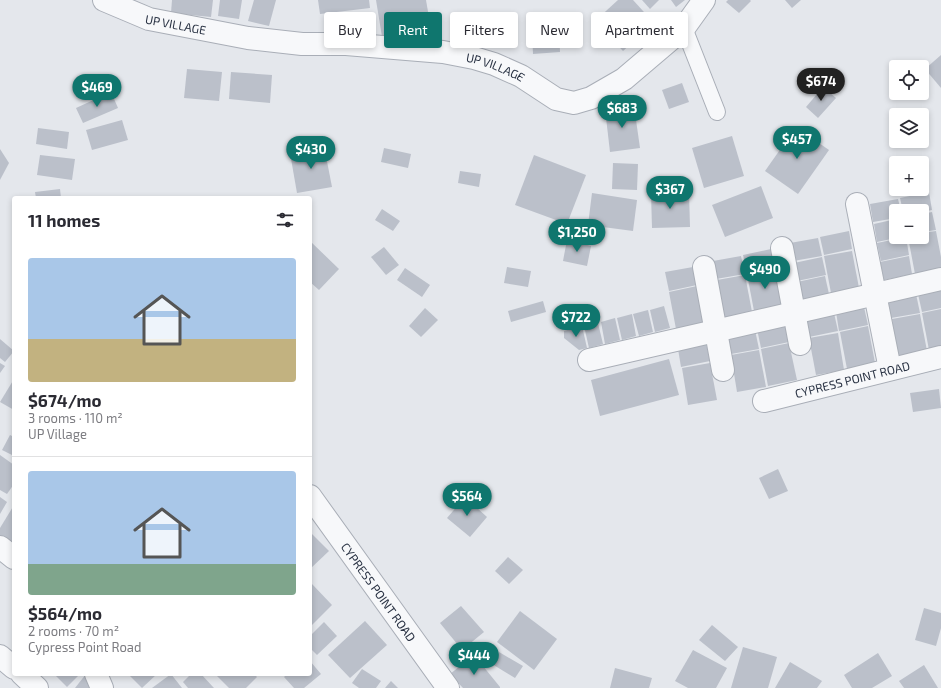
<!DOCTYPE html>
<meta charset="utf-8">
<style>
:root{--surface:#fff;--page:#f2f2f3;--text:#2b2b33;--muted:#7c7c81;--line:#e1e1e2;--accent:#0f766e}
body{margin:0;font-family:"Exo 2",sans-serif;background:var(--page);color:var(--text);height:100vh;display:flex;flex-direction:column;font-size:15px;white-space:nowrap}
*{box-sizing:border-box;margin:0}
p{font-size:13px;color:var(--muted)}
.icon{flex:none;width:22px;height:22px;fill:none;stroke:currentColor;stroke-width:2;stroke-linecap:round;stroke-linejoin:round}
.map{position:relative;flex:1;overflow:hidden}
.sheet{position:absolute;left:12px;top:196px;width:300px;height:480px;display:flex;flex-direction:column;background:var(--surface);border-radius:4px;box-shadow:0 2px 6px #0003}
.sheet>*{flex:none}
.guide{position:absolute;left:324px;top:12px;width:380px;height:36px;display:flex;gap:8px}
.fabs{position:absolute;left:889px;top:60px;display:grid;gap:8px}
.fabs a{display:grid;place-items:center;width:40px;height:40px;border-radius:4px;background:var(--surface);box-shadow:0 2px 6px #0003;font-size:20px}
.price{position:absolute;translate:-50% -34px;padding:0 9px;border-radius:14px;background:var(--accent);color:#fff;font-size:13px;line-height:26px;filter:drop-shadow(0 1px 2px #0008)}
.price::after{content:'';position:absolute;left:50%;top:24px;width:12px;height:9px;margin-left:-6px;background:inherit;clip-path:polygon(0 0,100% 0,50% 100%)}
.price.active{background:#222;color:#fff}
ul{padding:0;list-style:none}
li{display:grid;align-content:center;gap:8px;height:212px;padding:0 16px}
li+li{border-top:1px solid var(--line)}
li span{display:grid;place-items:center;height:124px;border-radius:4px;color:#555}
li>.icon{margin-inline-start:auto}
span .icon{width:72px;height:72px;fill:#fffc;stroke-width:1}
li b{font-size:17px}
h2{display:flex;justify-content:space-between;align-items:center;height:48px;padding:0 16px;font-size:17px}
.tag{padding:0 14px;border-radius:4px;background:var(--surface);box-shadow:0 2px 6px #0003;font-size:14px;line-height:36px}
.tag.active{background:var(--accent);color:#fff}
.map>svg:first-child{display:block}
.building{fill:#bbc0ca}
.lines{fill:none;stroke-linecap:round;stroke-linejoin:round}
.lane-casing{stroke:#a9aeb7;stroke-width:18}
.street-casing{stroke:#a9aeb7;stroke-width:24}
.lane{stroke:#f7f8fa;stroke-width:16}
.street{stroke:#f7f8fa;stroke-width:22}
.labels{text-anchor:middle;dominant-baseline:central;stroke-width:4;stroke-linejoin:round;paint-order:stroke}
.street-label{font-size:12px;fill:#2b3445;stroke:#f4f6f9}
</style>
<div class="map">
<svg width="941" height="688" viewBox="0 0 941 688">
<rect width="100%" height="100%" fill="#e4e7ec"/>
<g class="building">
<path d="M172 0H213L211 17 171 13Z"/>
<path d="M220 0H242L239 19 218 16Z"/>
<path d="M254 0H276L269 26 248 21Z"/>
<path d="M318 0H369L370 8 320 14Z"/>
<path d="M376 0H426L432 35 383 43Z"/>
<path d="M618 0H633L654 23 623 51 595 21Z"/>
<path d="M642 0H659L650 9Z"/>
<path d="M671 0H685L676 7Z"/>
<path d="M728 0H750L751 1 739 13 726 2Z"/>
<path d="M785 0H801L792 8Z"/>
<path d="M559 30 560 52 533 54 532 31Z"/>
<path d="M941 55V88L925 69Z"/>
<path d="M187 69 222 72 219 101 184 98Z"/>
<path d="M231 72 272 75 270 103 229 99Z"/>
<path d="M682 83 689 102 669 109 662 90Z"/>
<path d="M823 87 836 98 818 118 806 107Z"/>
<path d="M111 92 118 108 83 123 76 108Z"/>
<path d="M634 106 640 148 610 152 605 109Z"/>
<path d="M122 120 128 140 92 150 86 130Z"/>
<path d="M796 127 829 150 798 194 765 171Z"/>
<path d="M38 128 69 132 67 149 36 144Z"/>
<path d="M732 136 744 176 704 188 692 148Z"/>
<path d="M324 146 332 187 297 193 290 153Z"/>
<path d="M384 148 411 154 408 168 381 162Z"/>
<path d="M0 149 9 163 0 180Z"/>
<path d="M40 155 75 159 72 180 37 175Z"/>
<path d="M534 155 586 175 567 224 515 205Z"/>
<path d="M613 163 638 164 637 190 612 189Z"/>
<path d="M460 171 481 174 479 187 458 183Z"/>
<path d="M761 186 773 218 725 237 712 205Z"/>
<path d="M60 189 61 198H36L35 192Z"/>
<path d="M689 192 690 227 652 228 651 193Z"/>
<path d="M929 192 932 210 922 212 903 211 900 198Z"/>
<path d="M592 193 637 200 633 231 588 225Z"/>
<path d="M898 199 901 211H896V218L873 222 870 204Z"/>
<path d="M382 209 400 221 393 231 375 220Z"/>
<path d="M932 212 936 230 922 232V214Z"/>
<path d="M896 219V238L877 242 874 224Z"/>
<path d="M849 231 852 249 824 255 820 237Z"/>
<path d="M936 231 941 257V268L915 274 908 237H922V233Z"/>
<path d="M906 237 909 255 881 261 877 243Z"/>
<path d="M818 238 822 256 793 261 790 243Z"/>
<path d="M567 240 591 246 587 266 563 261Z"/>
<path d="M310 241 339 269 319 290 310 282Z"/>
<path d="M384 247 399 265 386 275 371 257Z"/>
<path d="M771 249 775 267 747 273 743 255Z"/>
<path d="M852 251 859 288 831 293 824 256Z"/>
<path d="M741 256 745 274 716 279 713 261Z"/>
<path d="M909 256 912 274 884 280 880 262Z"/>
<path d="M822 257 826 275 797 281 794 263Z"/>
<path d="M507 267 531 271 528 287 504 283Z"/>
<path d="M693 267 697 285 669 291 665 272Z"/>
<path d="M405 268 430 285 422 297 397 280Z"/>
<path d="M775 268 782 306 754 311 747 274Z"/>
<path d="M745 275 752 312 723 318 717 280Z"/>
<path d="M825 276 829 294 800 300 797 282Z"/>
<path d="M697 286 704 323 676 329 669 292Z"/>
<path d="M941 289V308L922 312 918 294Z"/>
<path d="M916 294 920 313 891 318 888 300Z"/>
<path d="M543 301 546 312 511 322 508 311Z"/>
<path d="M664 306 670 328 655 332 650 310Z"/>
<path d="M864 307 868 325 839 331 836 312Z"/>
<path d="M425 308 438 320 421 337 409 326Z"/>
<path d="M941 309V347L929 350 922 313Z"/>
<path d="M648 310 653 332 639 336 633 314Z"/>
<path d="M834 313 838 331 809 337 805 319Z"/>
<path d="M632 314 636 336 622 340 617 318Z"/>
<path d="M920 314 927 351 898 357 892 319Z"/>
<path d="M615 318 620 340 605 344 601 322Z"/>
<path d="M598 323 603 344 589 348 584 326Z"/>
<path d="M786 324 789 342 761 348 757 329Z"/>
<path d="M582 326 587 348 579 350 564 338V331Z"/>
<path d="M868 326 875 363 847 369 840 332Z"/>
<path d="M755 330 759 349 731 354 727 336Z"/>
<path d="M838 333 844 370 816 375 809 338Z"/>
<path d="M0 339 14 351 5 362 0 358Z"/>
<path d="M706 343 710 361 681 367 678 349Z"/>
<path d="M789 343 797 380 768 386 761 349Z"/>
<path d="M759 350 766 387 737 392 731 355Z"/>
<path d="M669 359 679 395 600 416 591 380Z"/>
<path d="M0 363 5 366 0 373Z"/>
<path d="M710 363 717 400 688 405 682 368Z"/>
<path d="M14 379V410L0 402Z"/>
<path d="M939 389 941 408 913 412 910 393Z"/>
<path d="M10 435 14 437V456L2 450Z"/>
<path d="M0 455 14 465V484L7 494 0 490Z"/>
<path d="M778 469 788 491 769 499 759 478Z"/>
<path d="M0 497 7 502 0 514Z"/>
<path d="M465 497 487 517 470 537 447 518Z"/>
<path d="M14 505V550L0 542V528Z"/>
<path d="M310 532 329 551 310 569Z"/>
<path d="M508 557 523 570 509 584 495 571Z"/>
<path d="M312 584 332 605 310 627V586Z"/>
<path d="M461 606 484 632 462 650 440 623Z"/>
<path d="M924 608 941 613V628L936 646 915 640Z"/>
<path d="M520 611 557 639 534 670 497 642Z"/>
<path d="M365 621 387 645 350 678 328 655Z"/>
<path d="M324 622 337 636 317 655 310 648V636Z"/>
<path d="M712 625 738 647 725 661 699 640Z"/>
<path d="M743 647 777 657 768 688H731Z"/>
<path d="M693 650 727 668 716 688H688L675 681Z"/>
<path d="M499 652 523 666 515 678 492 664Z"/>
<path d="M878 653 892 676 872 688H852L844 675Z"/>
<path d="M474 655 500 687V688H463L450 674Z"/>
<path d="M310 661 321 674 304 688H294L284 677 287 674H310Z"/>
<path d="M790 662 822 681 817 688H775Z"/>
<path d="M924 665 938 688H904L899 681Z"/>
<path d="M615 668 652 678 649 688H610Z"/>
<path d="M362 669 381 681 376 688H359L352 683Z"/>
<path d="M54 674H80L67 687Z"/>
<path d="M86 674 94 688H75Z"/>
<path d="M128 674H157L142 688Z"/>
<path d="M171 674 182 688H152Z"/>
<path d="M191 674H201L214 688H188L183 682Z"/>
<path d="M215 674H254L257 677 246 688H229Z"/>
<path d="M391 681 398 688H385Z"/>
</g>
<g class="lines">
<defs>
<path id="lane" d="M684 28 717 112"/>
<g id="street">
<path id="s1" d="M104 0 149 19 248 38 302 44H346L443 52 474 58 494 64 521 76 556 99 574 103 591 98 624 79 684 28 704 0"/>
<path d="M857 204 890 369"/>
<path d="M782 248 800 344"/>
<path d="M704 267 723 370"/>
<path d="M589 360 941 279"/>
<path id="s2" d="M764 401 941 357"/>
<path id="s3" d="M310 496 448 688"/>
<path d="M0 547 14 558"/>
<path d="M0 656 14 668"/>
<path d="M22 674 37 688"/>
<path d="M96 674 102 688"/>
</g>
</defs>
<use href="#lane" class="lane-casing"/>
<use href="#street" class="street-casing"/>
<use href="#lane" class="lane"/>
<use href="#street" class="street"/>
</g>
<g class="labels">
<g class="street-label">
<text stroke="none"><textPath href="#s1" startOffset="76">UP VILLAGE</textPath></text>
<text stroke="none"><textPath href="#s1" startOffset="400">UP VILLAGE</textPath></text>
<text stroke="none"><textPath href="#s2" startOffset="91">CYPRESS POINT ROAD</textPath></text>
<text stroke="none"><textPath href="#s3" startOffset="118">CYPRESS POINT ROAD</textPath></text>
</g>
</g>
</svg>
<div class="fabs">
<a><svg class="icon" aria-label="locate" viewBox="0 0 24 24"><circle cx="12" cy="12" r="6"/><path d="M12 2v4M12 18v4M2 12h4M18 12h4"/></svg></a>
<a><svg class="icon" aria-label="layers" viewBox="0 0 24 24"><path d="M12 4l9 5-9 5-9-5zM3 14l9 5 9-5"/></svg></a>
<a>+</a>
<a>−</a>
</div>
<b class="price active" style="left:821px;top:102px">$674</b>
<b class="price" style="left:97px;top:108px">$469</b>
<b class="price" style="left:622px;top:129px">$683</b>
<b class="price" style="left:797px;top:160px">$457</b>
<b class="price" style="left:311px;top:170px">$430</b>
<b class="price" style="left:670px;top:210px">$367</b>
<b class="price" style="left:577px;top:253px">$1,250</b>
<b class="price" style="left:765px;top:290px">$490</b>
<b class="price" style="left:576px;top:338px">$722</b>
<b class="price" style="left:467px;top:517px">$564</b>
<b class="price" style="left:474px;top:676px">$444</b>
<div class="guide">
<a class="tag">Buy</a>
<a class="tag active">Rent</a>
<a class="tag">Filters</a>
<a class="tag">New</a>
<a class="tag">Apartment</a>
</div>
<section class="sheet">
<h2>11 homes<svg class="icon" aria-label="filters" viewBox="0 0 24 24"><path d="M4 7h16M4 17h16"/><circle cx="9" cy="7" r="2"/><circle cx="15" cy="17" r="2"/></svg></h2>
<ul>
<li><span style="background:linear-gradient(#a9c7e8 65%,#c2b280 0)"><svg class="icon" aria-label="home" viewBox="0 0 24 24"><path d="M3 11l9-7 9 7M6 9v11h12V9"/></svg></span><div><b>$674/mo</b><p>3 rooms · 110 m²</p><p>UP Village</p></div></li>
<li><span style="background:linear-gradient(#a9c7e8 75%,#7fa58c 0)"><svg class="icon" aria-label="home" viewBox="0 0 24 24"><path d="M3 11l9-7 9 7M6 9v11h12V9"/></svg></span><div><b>$564/mo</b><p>2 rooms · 70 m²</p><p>Cypress Point Road</p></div></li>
</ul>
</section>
</div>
